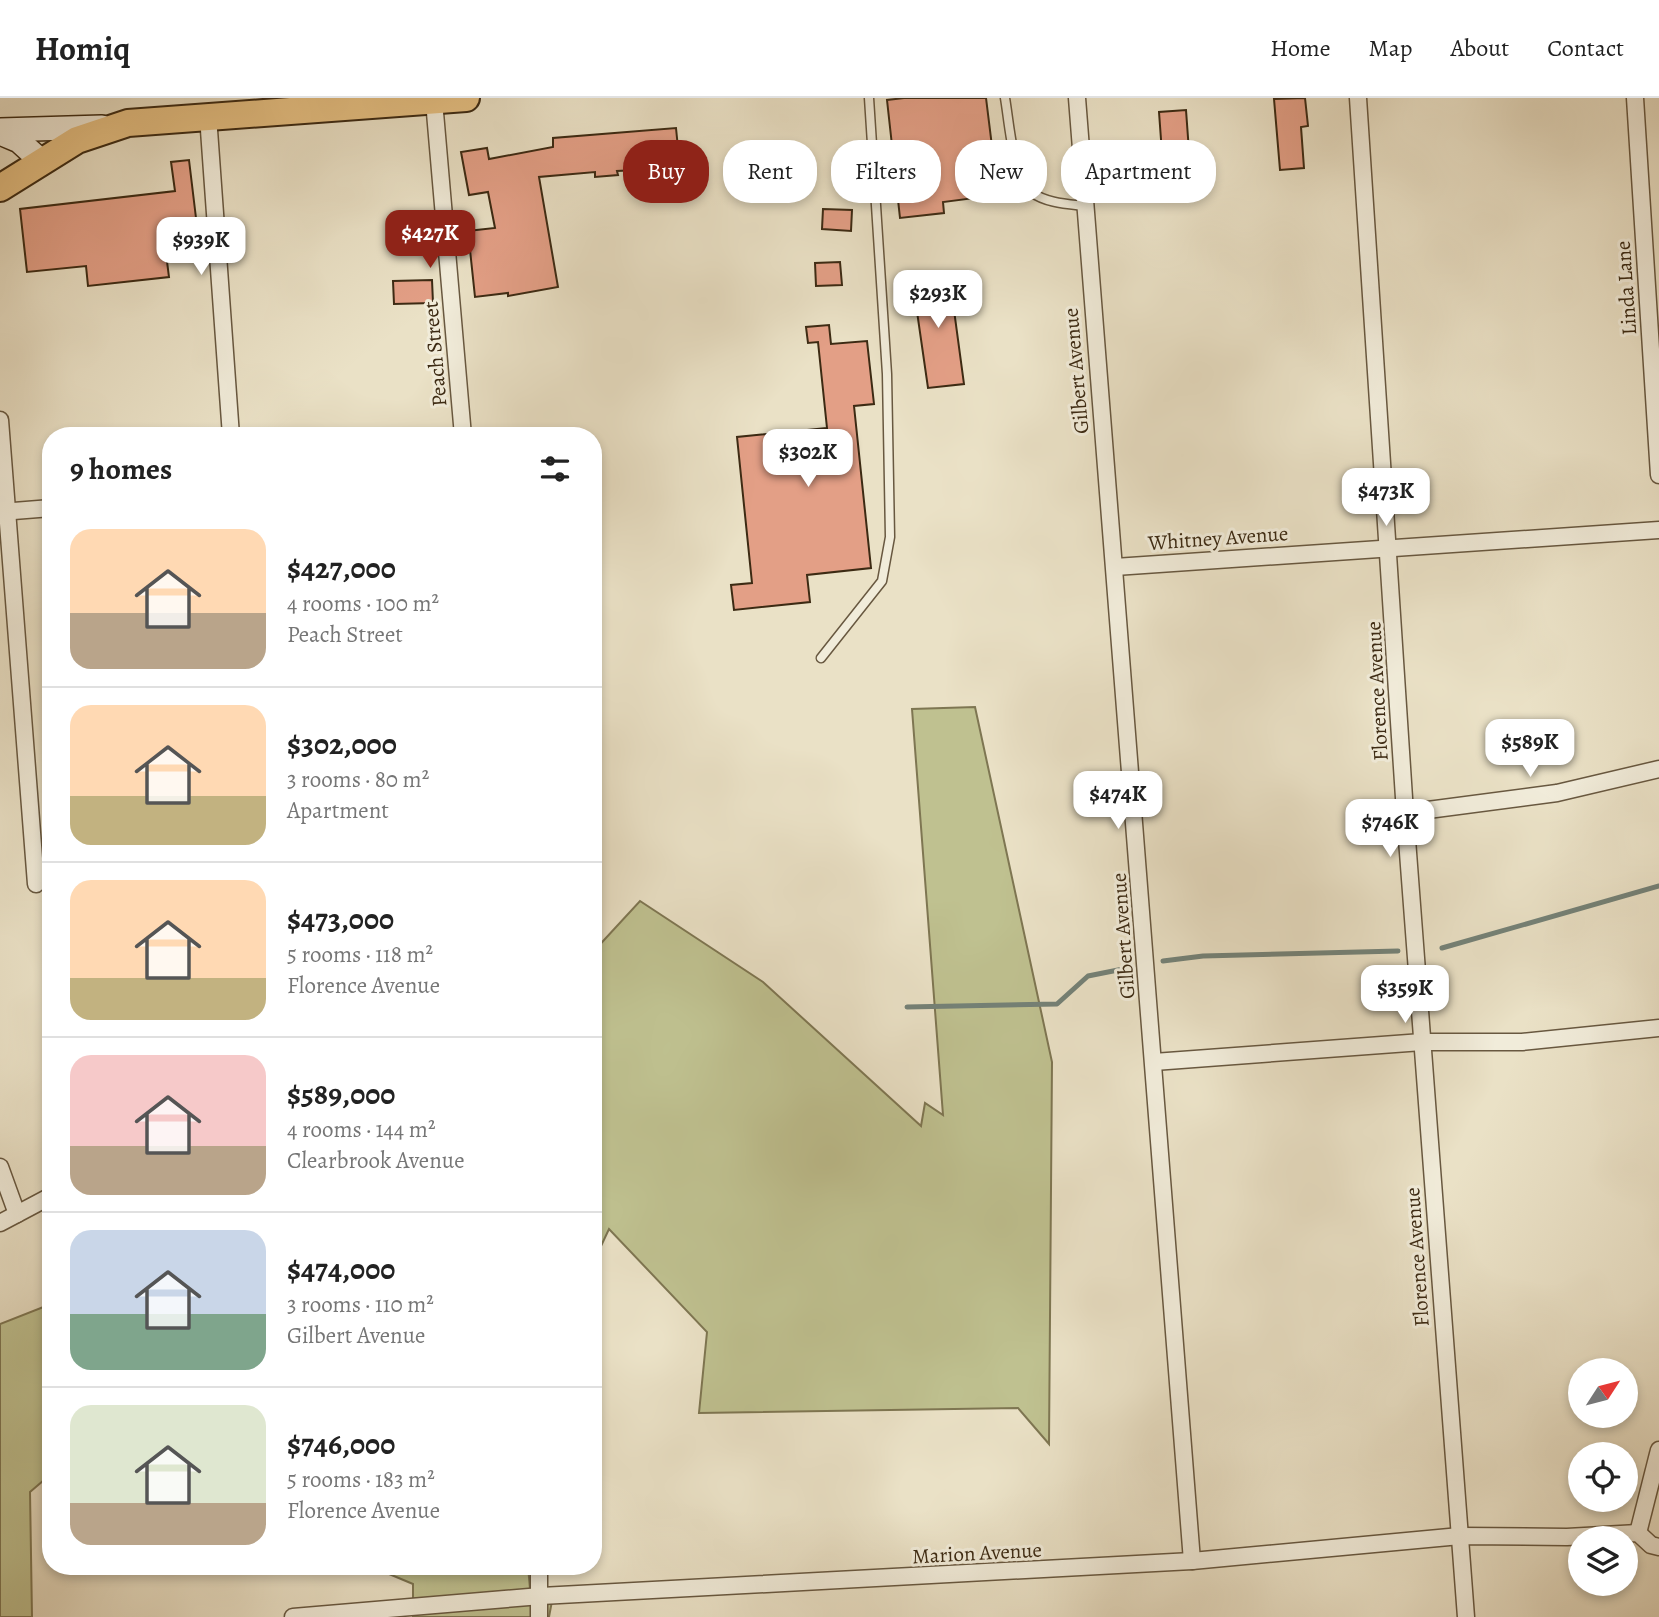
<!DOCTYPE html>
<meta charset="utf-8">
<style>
:root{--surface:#fff;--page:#f2f2f2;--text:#222;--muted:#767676;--line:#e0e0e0;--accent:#8f2418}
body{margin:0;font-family:Alegreya,serif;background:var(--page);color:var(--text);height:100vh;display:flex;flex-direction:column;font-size:26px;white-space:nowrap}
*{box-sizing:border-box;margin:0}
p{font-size:23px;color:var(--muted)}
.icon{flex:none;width:38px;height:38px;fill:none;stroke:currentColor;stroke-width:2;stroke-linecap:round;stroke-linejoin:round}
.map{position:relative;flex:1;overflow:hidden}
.details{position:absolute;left:42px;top:329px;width:560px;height:1148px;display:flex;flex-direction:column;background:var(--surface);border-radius:28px;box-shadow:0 4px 10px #0003}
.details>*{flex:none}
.guide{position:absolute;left:623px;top:42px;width:665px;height:63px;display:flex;gap:14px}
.needle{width:46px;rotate:54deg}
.buttons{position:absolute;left:1568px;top:1260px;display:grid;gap:14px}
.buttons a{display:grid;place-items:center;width:70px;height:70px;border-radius:50%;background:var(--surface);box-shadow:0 4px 10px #0003;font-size:35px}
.price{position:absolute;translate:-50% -60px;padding:0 16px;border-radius:14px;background:#fff;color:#222;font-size:23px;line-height:46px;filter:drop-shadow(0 2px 4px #0008)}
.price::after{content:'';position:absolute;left:50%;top:42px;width:21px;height:16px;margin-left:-10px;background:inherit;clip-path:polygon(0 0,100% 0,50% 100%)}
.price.active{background:var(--accent);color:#fff}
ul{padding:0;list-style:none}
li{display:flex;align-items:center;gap:21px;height:175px;padding:0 28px}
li+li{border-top:2px solid var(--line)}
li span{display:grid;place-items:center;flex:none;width:196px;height:140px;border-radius:21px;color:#555}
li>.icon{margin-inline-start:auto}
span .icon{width:84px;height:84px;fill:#fffc;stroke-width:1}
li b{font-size:30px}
h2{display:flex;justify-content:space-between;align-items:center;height:84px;padding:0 28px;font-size:30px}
.chip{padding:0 24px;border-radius:28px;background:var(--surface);box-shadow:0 4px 10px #0003;font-size:24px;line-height:63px}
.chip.active{background:var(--accent);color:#fff}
header{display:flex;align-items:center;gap:42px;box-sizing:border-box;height:98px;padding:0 35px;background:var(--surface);border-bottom:2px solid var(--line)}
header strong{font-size:33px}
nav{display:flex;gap:38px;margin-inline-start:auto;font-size:24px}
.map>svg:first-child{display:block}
.green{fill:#bfc190;stroke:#7e7652;stroke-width:2}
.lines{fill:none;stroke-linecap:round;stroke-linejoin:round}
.stream{stroke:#748278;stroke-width:5}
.building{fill:#e39f86;stroke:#3c2a13;stroke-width:2}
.lane-casing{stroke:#685840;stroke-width:11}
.street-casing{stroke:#685840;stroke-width:19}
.secondary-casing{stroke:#3c2a13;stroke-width:26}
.primary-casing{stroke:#3c2a13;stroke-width:30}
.lane{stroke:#f1ecda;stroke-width:8}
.street{stroke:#f1ecda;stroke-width:16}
.secondary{stroke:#f1ecda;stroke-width:23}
.primary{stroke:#e5c083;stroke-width:26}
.labels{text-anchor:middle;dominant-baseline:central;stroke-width:6;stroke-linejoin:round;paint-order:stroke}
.street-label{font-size:21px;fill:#3c2a13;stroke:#f1ecda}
</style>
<header>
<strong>Homiq</strong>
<nav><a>Home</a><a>Map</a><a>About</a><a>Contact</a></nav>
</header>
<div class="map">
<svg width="1659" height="1519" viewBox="0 0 1659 1519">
<rect width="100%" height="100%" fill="#eae1c6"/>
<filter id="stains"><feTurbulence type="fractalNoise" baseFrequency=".00286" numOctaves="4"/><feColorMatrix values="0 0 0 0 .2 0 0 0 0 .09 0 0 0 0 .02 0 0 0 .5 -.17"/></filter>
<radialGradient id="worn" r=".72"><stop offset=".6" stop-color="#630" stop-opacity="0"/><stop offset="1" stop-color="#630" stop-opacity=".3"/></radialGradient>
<g class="green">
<path d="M975 609 1052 964 1049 1346 1018 1310 699 1315 707 1234 609 1131 593 1165V854L640 803 763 884 921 1028 925 1005 943 1017 912 611Z"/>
<path d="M51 1206V1278L46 1308 51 1299V1376L30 1394 32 1519H0V1226Z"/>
<path d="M370 1468H528L531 1502 552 1503 549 1519H413V1486Z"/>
</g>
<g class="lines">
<g class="stream">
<path d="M1442 850 1659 788"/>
<path d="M1163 863 1203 858 1398 853"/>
<path d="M907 909 1057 906 1088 878 1123 871"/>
</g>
</g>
<g class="building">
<path d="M904 0H986L998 97 943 104 944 115 900 120 887 2Z"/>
<path d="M1305 0 1308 28 1301 29 1304 70 1280 72 1274 1Z"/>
<path d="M1186 12 1190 67 1163 69 1159 14Z"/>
<path d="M676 30 680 70 617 73 618 77 595 79V74L539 79 558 189 508 198V195L475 199 468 133 495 130 488 94 469 97 461 54 487 50 489 61 553 49V40Z"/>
<path d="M189 62 196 120 162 124 169 179 88 188 86 168 27 174 20 111 175 93 171 64Z"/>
<path d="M823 111 852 112 851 133 822 131Z"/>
<path d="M840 164 842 187 816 188 815 165Z"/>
<path d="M949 175 964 286 928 290 912 179Z"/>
<path d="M432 182 433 205 394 206 393 183Z"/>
<path d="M829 227 831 246 867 243 874 306 854 308 871 470 807 477 810 504 734 512 731 487 752 485 737 339 827 330 818 244 808 245 806 229Z"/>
</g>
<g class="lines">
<defs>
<g id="lane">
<path d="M1005 0C1009 22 1013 82 1031 94 1046 105 1067 106 1084 108"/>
<path d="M821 560 882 483 890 439 887 276 869 0"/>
</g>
<g id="street">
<path d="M1077 0 1192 1463"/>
<path d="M1358 0 1405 715 1466 1519"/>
<path d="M1635 0 1659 377"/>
<path d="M434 3 463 338"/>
<path d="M208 18 231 338"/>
<path d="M0 322 36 786"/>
<path d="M1 414 51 410"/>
<path d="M1115 469 1659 432"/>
<path d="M1405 715 1557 695 1659 671"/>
<path d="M1154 964 1422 944H1522L1659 930"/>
<path d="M0 1069 17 1116"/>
<path d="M0 1125 51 1098"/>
<path d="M1638 1435 1659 1352"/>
<path d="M539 1468V1519"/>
<path d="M293 1519 541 1498 1192 1463 1460 1438 1567 1439 1638 1435 1651 1447 1659 1449"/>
</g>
<g id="secondary">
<path d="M0 32 102 29"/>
<path d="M0 35 19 43 41 63"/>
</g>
<path id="primary" d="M0 90 77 42 128 25 466 0"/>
</defs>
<use href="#lane" class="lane-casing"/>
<use href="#street" class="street-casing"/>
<use href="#secondary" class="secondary-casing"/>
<use href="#primary" class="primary-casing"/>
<use href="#lane" class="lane"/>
<use href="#street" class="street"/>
<use href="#secondary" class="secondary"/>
<use href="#primary" class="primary"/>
</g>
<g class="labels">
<g class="street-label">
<text transform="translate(1626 190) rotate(-94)">Linda Lane</text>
<text transform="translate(435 256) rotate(-95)">Peach Street</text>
<text transform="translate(1076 273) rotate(-95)">Gilbert Avenue</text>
<text transform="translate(1218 440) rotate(-4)">Whitney Avenue</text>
<text transform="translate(1377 593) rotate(-93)">Florence Avenue</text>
<text transform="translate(1123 838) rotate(-94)">Gilbert Avenue</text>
<text transform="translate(1417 1159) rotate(-94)">Florence Avenue</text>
<text transform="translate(977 1455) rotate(-3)">Marion Avenue</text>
</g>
</g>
<rect width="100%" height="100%" filter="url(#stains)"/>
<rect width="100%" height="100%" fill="url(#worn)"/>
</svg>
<div class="buttons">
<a><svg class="needle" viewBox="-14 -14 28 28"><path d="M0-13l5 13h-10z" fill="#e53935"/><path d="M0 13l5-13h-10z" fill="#767676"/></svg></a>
<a><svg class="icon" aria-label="locate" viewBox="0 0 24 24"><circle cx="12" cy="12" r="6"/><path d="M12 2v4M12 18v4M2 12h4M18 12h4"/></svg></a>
<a><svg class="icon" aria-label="layers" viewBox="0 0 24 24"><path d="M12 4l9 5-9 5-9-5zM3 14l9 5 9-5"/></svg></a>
</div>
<b class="price active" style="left:430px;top:172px">$427K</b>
<b class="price" style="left:201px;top:179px">$939K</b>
<b class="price" style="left:938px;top:232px">$293K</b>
<b class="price" style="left:808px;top:391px">$302K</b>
<b class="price" style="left:1386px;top:430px">$473K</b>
<b class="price" style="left:1530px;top:681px">$589K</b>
<b class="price" style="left:1118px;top:733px">$474K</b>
<b class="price" style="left:1390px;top:761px">$746K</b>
<b class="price" style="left:1405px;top:927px">$359K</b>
<div class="guide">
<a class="chip active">Buy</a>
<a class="chip">Rent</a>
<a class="chip">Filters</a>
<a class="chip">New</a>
<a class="chip">Apartment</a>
</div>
<section class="details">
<h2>9 homes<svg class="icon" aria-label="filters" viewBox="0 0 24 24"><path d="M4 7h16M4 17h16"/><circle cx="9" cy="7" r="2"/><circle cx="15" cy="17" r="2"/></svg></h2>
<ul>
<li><span style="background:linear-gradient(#ffd9b3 60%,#b9a48a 0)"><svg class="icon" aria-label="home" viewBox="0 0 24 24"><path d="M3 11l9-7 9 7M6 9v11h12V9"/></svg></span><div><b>$427,000</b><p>4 rooms · 100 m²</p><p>Peach Street</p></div></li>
<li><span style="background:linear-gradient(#ffd9b3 65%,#c2b280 0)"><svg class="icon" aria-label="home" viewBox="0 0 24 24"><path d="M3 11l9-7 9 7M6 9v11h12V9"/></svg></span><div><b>$302,000</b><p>3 rooms · 80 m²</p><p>Apartment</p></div></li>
<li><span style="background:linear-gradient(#ffd9b3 70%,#c2b280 0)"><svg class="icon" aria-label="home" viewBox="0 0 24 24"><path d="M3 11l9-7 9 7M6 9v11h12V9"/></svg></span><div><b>$473,000</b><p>5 rooms · 118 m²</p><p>Florence Avenue</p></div></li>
<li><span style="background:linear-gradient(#f6c9c9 65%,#b9a48a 0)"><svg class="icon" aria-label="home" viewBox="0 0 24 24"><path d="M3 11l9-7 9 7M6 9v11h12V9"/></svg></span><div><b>$589,000</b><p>4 rooms · 144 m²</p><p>Clearbrook Avenue</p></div></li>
<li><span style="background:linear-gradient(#c9d6e8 60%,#7fa58c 0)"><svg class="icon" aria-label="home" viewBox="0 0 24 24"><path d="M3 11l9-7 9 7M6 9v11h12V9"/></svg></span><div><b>$474,000</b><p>3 rooms · 110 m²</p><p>Gilbert Avenue</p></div></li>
<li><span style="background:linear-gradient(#dfe7d0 70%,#b9a48a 0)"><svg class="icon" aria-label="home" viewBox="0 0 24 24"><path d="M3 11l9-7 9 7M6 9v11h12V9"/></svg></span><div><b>$746,000</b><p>5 rooms · 183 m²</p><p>Florence Avenue</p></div></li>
</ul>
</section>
</div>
